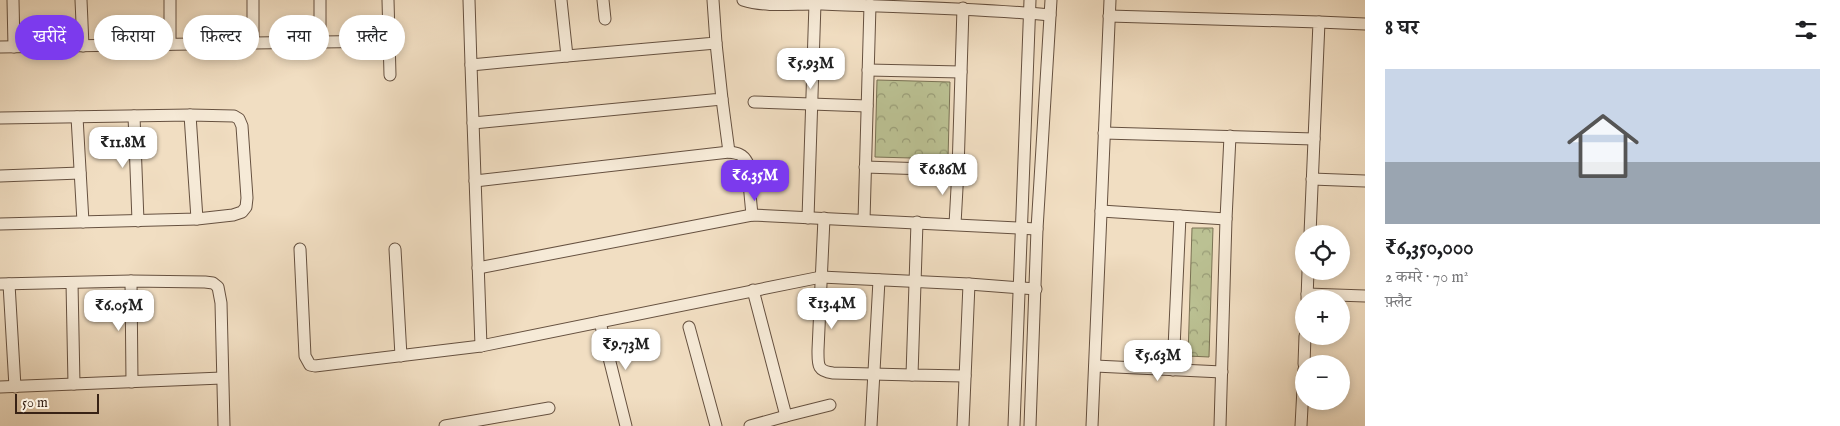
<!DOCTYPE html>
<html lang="hi">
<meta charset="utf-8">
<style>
:root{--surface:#fff;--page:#f2f2f2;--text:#202124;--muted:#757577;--accent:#7c3aed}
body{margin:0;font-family:"IM FELL English","Noto Serif Devanagari",serif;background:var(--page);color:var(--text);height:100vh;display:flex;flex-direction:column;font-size:19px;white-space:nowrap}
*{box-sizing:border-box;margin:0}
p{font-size:16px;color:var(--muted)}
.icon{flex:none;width:28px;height:28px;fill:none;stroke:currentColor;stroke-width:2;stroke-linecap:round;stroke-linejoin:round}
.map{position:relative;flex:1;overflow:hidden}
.sheet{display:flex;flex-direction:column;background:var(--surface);width:475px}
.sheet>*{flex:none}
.top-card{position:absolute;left:15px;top:15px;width:475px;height:45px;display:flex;gap:10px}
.buttons{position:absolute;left:1295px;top:225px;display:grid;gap:10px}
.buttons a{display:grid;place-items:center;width:55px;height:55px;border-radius:50%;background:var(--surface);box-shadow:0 2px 8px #0003;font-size:25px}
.scale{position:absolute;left:15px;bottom:12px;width:84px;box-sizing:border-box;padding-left:5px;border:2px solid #382215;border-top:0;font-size:14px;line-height:18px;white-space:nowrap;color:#382215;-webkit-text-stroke:4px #f6ead7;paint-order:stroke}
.price{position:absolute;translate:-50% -42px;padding:0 11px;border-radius:10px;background:#fff;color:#222;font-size:16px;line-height:32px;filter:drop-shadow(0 1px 2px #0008)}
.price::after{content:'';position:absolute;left:50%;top:30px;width:15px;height:11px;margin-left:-8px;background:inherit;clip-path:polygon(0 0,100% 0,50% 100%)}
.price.current{background:var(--accent);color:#fff}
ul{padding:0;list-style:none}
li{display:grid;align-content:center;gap:10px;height:265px;padding:0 20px}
li span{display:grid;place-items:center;height:155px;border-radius:0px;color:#555}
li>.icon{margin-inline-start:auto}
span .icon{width:90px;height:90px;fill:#fffc;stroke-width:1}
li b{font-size:21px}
h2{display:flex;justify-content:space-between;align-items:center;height:60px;padding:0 20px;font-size:21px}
.pill{padding:0 18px;border-radius:22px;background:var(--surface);box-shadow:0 2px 8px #0003;font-size:18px;line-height:45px}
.pill.current{background:var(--accent);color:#fff}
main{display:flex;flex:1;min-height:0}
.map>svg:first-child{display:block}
.park{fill:url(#park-crowns);stroke:#7a7254}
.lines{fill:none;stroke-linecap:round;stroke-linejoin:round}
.street-casing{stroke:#665140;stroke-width:13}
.street{stroke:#f6ead7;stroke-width:11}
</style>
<main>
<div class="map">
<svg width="1365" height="426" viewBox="0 0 1365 426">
<defs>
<pattern id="park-crowns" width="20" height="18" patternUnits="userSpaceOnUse" patternTransform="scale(1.25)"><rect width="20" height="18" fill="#bbc193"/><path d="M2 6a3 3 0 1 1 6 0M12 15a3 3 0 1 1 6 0" fill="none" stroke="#999c77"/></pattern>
</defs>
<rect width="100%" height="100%" fill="#f1dec2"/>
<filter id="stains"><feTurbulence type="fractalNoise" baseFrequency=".004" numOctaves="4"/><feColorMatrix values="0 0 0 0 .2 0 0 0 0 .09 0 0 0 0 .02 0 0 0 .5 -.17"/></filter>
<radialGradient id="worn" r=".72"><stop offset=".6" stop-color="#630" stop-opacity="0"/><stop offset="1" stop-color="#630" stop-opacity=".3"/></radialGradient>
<g class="park">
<path d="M877 80 950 82 948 159 875 157Z"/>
<path d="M1192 228H1213L1209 357 1188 356Z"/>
</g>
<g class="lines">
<defs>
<g id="street">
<path d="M13 0 14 47"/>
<path d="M81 0 83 46"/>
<path d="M170 0V44"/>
<path d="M253 0V43"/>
<path d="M320 0V41"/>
<path d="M388 0 390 75"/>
<path d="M469 0 471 65 567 56 561 0"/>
<path d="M603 0 605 19"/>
<path d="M743 0C768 8 797 3 822 4 898 7 974 8 1050 15"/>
<path d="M1109 16 1319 22 1310 234"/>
<path d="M1319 22 1365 24"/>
<path d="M0 47 390 41"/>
<path d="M567 56 716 43 713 0"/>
<path d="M471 65 481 346 821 277 969 284 1036 289"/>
<path d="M868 70 961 72"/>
<path d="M722 99 729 152"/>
<path d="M754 102 867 106"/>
<path d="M190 115 197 219"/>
<path d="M134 116 138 221"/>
<path d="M77 117 83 222"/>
<path d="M0 118 190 115 234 116 239 119 242 126 247 198 246 207 242 212 233 215 197 219 0 224"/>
<path d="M473 123 722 99 716 43"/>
<path d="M1104 133 1314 139"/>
<path d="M865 167 958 170 963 8"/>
<path d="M0 176 80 173"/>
<path d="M1312 179 1365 181"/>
<path d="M475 181 729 152C737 153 743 154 747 162L752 215"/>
<path d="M1101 211 1226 219 1230 136"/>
<path d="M808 218 815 3"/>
<path d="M824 218 818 350C818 365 817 371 833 373L912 375"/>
<path d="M864 220 870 5"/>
<path d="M917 222 912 375 965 376"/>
<path d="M955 224 958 170"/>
<path d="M300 249 305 356 310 365 315 366 481 346"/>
<path d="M395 249 401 356"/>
<path d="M478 268 752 215 1037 229"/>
<path d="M131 281 132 382"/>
<path d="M72 283 74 384"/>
<path d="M0 284 131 281 205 282 213 283 218 287 221 303 224 426"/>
<path d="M9 284 15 387"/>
<path d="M753 290 786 416 830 405"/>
<path d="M1307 294 1365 296"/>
<path d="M1307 299 1308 271"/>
<path d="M600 322 626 426"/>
<path d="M689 327 716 426"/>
<path d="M1304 364 1305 336"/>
<path d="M1095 366 1222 372"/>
<path d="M1173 370 1180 216"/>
<path d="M0 387 222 378"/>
<path d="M445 426 549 408"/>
<path d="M750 426 786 416"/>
<path d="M871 426 879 280"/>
<path d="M963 426 969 284"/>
<path d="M1014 426 1030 0"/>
<path d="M1030 426 1037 229 1051 0"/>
<path d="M1092 426 1110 0"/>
<path d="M1220 426 1226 219"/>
<path d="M1301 426 1304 369"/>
</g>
</defs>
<use href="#street" class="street-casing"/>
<use href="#street" class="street"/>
</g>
<rect width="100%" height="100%" filter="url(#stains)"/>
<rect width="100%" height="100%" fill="url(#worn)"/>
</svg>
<div class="buttons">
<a><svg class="icon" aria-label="locate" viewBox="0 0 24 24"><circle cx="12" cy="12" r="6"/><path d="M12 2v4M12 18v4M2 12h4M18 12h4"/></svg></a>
<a>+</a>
<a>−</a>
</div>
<div class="scale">50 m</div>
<b class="price" style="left:811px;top:90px">₹5.93M</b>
<b class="price" style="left:123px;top:169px">₹11.8M</b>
<b class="price" style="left:943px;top:196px">₹6.86M</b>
<b class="price current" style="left:755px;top:202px">₹6.35M</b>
<b class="price" style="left:832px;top:330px">₹13.4M</b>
<b class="price" style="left:119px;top:332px">₹6.05M</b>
<b class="price" style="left:626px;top:371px">₹9.73M</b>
<b class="price" style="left:1158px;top:382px">₹5.63M</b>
<div class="top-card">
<a class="pill current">खरीदें</a>
<a class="pill">किराया</a>
<a class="pill">फ़िल्टर</a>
<a class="pill">नया</a>
<a class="pill">फ़्लैट</a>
</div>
</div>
<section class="sheet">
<h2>8 घर<svg class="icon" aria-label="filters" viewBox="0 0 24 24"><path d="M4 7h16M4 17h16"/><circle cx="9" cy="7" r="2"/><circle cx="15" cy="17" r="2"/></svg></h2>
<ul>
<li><span style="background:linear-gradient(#c9d6e8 60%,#9aa5b1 0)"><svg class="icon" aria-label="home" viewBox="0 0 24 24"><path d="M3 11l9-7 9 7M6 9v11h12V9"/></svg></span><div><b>₹6,350,000</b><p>2 कमरे · 70 m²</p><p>फ़्लैट</p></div></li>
</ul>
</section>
</main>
